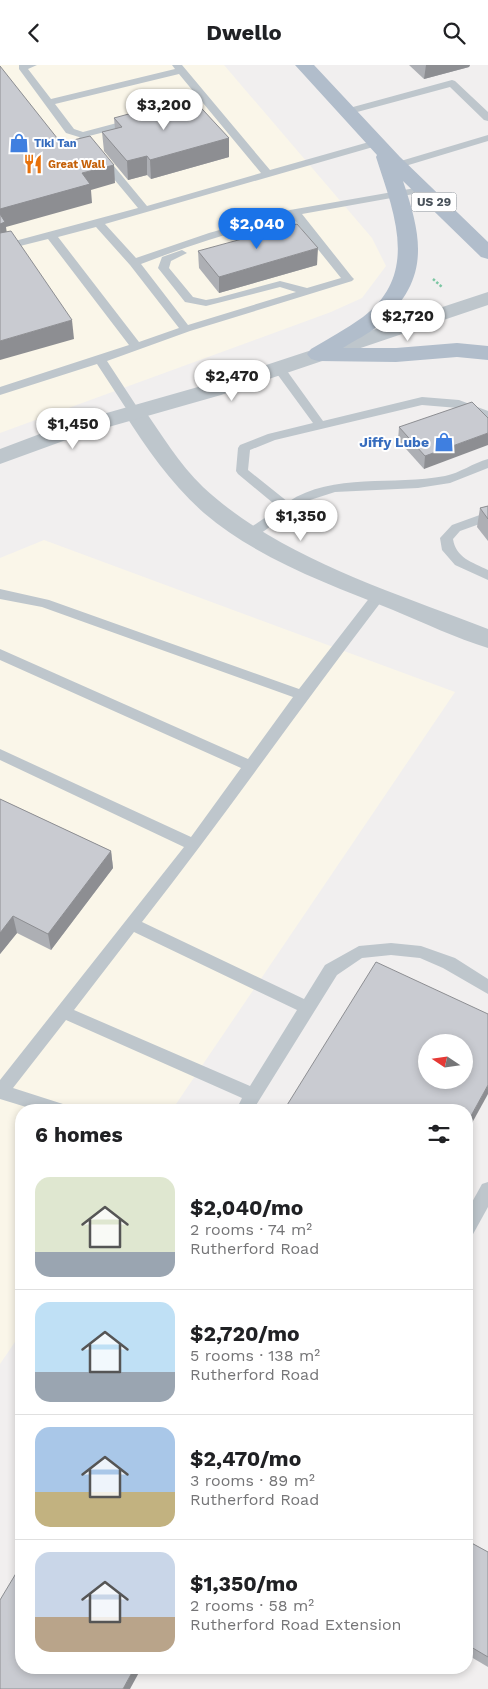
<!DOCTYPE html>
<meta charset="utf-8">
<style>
:root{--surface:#fff;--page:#f2f2f2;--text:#202124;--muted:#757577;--line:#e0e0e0;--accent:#1a73e8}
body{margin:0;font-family:"Work Sans",sans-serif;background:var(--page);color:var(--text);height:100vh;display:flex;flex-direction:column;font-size:19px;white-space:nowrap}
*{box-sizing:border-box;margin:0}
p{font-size:16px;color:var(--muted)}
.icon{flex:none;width:28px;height:28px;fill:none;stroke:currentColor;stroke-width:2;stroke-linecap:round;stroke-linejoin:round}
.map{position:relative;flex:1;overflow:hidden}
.details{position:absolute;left:15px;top:1039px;width:458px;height:570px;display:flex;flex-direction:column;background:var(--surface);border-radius:20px;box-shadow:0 2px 8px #0003}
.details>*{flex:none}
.needle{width:32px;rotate:283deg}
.fabs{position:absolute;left:418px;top:969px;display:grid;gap:10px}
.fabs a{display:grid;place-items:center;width:55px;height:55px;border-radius:50%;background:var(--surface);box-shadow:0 2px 8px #0003;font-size:25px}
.price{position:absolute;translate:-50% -42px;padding:0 11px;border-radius:18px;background:#fff;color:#222;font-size:16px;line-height:32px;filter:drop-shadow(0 1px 2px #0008)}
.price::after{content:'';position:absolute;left:50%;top:30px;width:15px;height:11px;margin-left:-8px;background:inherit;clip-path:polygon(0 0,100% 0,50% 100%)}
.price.on{background:var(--accent);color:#fff}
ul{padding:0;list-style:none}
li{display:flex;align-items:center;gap:15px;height:125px;padding:0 20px}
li+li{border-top:1px solid var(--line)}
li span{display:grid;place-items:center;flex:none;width:140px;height:100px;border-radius:15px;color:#555}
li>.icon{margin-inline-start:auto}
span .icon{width:60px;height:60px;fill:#fffc;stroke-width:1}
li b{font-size:21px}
h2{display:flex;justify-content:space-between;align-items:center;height:60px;padding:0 20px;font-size:21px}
header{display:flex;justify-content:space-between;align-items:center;height:65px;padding:0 20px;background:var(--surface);font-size:22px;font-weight:700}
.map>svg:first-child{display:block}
.commercial{fill:#faf6e9}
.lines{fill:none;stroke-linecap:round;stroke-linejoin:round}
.path{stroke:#7cc6a3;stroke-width:2.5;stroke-dasharray:2.5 2;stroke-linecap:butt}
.service{fill:#bec6cc;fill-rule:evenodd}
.minor{fill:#bec6cc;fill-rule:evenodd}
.tertiary{fill:#bec6cc;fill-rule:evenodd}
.primary{fill:#b1bdcb;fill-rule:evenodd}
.wall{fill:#adafb4}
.shaded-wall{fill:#8d8e92}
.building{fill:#c9cbd1;stroke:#8d8e92;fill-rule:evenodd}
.labels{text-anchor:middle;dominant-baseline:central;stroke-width:4;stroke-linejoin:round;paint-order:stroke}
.far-shop-label{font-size:11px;font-weight:bold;fill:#366cbe;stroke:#fff;text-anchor:start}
.far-food-label{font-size:11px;font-weight:bold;fill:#c56008;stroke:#fff;text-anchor:start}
.shield{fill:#fff;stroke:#7f858c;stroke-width:1}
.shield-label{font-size:12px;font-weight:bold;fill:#48515a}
.shop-label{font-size:14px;font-weight:bold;fill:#366cbe;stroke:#fff;text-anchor:end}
</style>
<header><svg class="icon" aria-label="back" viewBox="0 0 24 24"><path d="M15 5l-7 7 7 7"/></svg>Dwello<svg class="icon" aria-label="search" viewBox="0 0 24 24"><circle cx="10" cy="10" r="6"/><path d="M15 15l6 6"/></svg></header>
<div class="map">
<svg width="488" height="1624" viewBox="0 0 488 1624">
<rect width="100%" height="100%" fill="#f1efef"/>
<g class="commercial">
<path d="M0 0H224L372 173 386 201 362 233 331 247 0 368Z"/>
<path d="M44 475 455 627 172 1045H21V1268L0 1299V493Z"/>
</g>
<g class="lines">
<path class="path" d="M433 214 443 223"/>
<g class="service">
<path d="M19 0H37L28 4 51 34 175 4 172 0H182L270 105 376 75 381 78 380 80 105 159 136 193 209 168 290 145 421 122 426 125 425 127 302 149 352 212 354 214 352 216 190 266 107 296 141 348 139 351H131L97 299 0 330V322L129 280 48 174 0 186V180L138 143 79 72 66 68 19 4ZM179 9 261 108 147 141 89 71 136 59V55L132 54 83 67 74 64 55 39ZM292 152 341 213 307 223 280 216 217 233 206 235 193 232 169 203 171 196 187 188 182 185 162 192 158 203 185 237 206 241 280 222 296 227 188 260 141 199C190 180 240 164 292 152ZM96 162 130 200 179 263 139 277 58 172Z"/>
<path d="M452 15 455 16 488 47V56L484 55 450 22 346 50 341 47 342 45Z"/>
<path d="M488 70V76L402 102H394L393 100 394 98Z"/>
<path d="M278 298 282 299 323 356 422 332 459 335 488 346V357L478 350 458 343 422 340 275 375 250 385 248 405 288 437C333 407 394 421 445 411 460 408 473 398 488 394V403L450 418 418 423 335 427 307 436 254 473H244L243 470 244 467 279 443 238 409 236 406 238 383 240 380 268 369 313 358 272 302Z"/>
<path d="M488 447V456L460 466 453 474C456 493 472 497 488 505V515L455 500 442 485 440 473 452 460Z"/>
<path d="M0 524 49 535 299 624 374 527H384L386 530 384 533C302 640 225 751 142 857L304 934 325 900 359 881 391 878 421 881 455 893 488 914V929L443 903 420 893 391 890 362 893 337 910 253 1045H236L242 1033 66 955 13 1023 66 1040 68 1045H36L0 1034V1015L184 782 0 695V684L191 772 241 703 0 595V584L248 694 293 632 42 542 0 534ZM134 867 297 945 250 1021 74 945Z"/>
<path d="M488 1117V1142L472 1171 466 1173V1148L482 1119Z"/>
</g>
<path class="minor" d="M135 341 143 343C162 370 179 399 203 422 278 492 393 527 488 564V583C456 573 424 558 393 545 328 519 258 494 204 448 172 420 147 384 124 348L127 343Z"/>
<path class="tertiary" d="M488 227V240L221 330 77 371 0 399V384L61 361 205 320Z"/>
<path class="primary" d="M295 0H314L400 92 488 177V194L481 192 403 116C423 175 430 215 379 260 369 269 355 275 343 283H396L457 278 488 281V295L457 292 396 297 318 296 311 294 307 289 311 284C328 274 346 264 363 252 420 209 394 148 376 92L377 90Z"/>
</g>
<g class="wall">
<path d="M409 0H470L469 2 424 14Z"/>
<path d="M114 53 229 73V92L151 114 147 110 128 115 104 86 102 67 115 64Z"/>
<path d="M198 186 317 200 219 228 199 203Z"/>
<path d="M488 353 424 404 398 375 399 362Z"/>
<path d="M488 441V476L477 462 480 443Z"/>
<path d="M0 734 111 786 113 803 51 885 17 868 0 889Z"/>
<path d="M466 1475 488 1487V1602L466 1589Z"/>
</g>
<g class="shaded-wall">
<path d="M426 0H470L469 2 424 14Z"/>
<path d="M229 73V92L151 114 150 95Z"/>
<path d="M147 91V110L128 115 127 96Z"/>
<path d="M114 100 115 118 91 125 92 138 6 162 8 176 0 178V144L82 108Z"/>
<path d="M318 183 317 200 219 228V212Z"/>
<path d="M72 255 74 274 0 295V276Z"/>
<path d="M488 368V380L424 404 425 391Z"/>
<path d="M111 786 113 803 51 885 48 869Z"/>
<path d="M13 851 17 868 0 889V868Z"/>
<path d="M488 1020V1029L466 1069V1060Z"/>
<path d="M135 1602H142L130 1624H123Z"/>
</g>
<g class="building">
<path d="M0 1 61 78 90 71 114 100 82 108 90 119 0 144Z"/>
<path d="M191 32 229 73 150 95 147 91 127 96 102 67 122 62 114 53Z"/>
<path d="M0 149 5 157 0 159Z"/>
<path d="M297 159 318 183 219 212 198 186Z"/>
<path d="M11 166 72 255 0 276V168Z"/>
<path d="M472 337 488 353V368L425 391 399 362Z"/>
<path d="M488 441V454L480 443Z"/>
<path d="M0 734 111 786 48 869 13 851 0 868Z"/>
<path d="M376 897 488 949V1020L466 1060V1045H284ZM426 978H464V1015H426Z"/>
<path d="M466 1475 488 1487V1592L466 1579Z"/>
<path d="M21 1500V1602H135L123 1624H0V1535Z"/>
</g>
<defs>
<symbol id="shop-bare" viewBox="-9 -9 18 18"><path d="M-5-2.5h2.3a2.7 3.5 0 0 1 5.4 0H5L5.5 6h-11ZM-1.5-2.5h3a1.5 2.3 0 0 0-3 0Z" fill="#3f7fe0" stroke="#fff" stroke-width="2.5" paint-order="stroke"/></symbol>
<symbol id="restaurant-bare" viewBox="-9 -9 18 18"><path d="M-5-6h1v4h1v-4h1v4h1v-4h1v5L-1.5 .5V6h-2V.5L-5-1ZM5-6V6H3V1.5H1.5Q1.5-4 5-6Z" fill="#e8710a" stroke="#fff" stroke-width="2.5" paint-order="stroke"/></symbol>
</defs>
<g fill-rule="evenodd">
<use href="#shop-bare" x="5" y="64" width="28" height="28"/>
<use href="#restaurant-bare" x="19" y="85" width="28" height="28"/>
<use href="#shop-bare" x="430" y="363" width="28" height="28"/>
</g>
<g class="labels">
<g class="far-shop-label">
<text x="34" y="78">Tiki Tan</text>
</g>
<g class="far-food-label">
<text x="48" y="99">Great Wall</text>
</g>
<rect class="shield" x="411.5" y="127.5" width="45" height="19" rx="4"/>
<g class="shield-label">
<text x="434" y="137">US 29</text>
</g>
<g class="shop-label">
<text x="429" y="377">Jiffy Lube</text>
</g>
</g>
</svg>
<div class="fabs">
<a><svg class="needle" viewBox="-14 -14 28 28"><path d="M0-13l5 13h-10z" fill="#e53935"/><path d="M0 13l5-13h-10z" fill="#757577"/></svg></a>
</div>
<b class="price" style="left:164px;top:66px">$3,200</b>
<b class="price on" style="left:257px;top:185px">$2,040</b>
<b class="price" style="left:408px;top:277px">$2,720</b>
<b class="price" style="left:232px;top:337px">$2,470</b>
<b class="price" style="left:73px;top:385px">$1,450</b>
<b class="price" style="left:301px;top:477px">$1,350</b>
<section class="details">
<h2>6 homes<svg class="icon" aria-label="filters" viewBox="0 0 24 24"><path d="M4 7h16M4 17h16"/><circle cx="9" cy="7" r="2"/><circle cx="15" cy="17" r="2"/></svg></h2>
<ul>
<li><span style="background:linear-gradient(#dfe7d0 75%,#9aa5b1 0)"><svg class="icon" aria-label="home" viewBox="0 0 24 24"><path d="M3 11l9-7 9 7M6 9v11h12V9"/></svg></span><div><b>$2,040/mo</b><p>2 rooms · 74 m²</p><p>Rutherford Road</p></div></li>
<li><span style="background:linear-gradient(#bfe0f5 70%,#9aa5b1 0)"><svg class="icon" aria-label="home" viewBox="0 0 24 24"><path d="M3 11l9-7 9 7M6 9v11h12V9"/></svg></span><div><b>$2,720/mo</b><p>5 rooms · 138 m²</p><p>Rutherford Road</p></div></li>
<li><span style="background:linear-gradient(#a9c7e8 65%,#c2b280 0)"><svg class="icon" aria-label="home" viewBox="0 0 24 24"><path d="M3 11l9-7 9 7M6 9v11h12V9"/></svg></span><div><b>$2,470/mo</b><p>3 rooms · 89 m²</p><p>Rutherford Road</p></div></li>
<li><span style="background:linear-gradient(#c9d6e8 65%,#b9a48a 0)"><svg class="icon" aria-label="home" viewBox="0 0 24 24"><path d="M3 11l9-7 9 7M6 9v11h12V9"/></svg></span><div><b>$1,350/mo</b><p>2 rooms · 58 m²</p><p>Rutherford Road Extension</p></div></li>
</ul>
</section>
</div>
